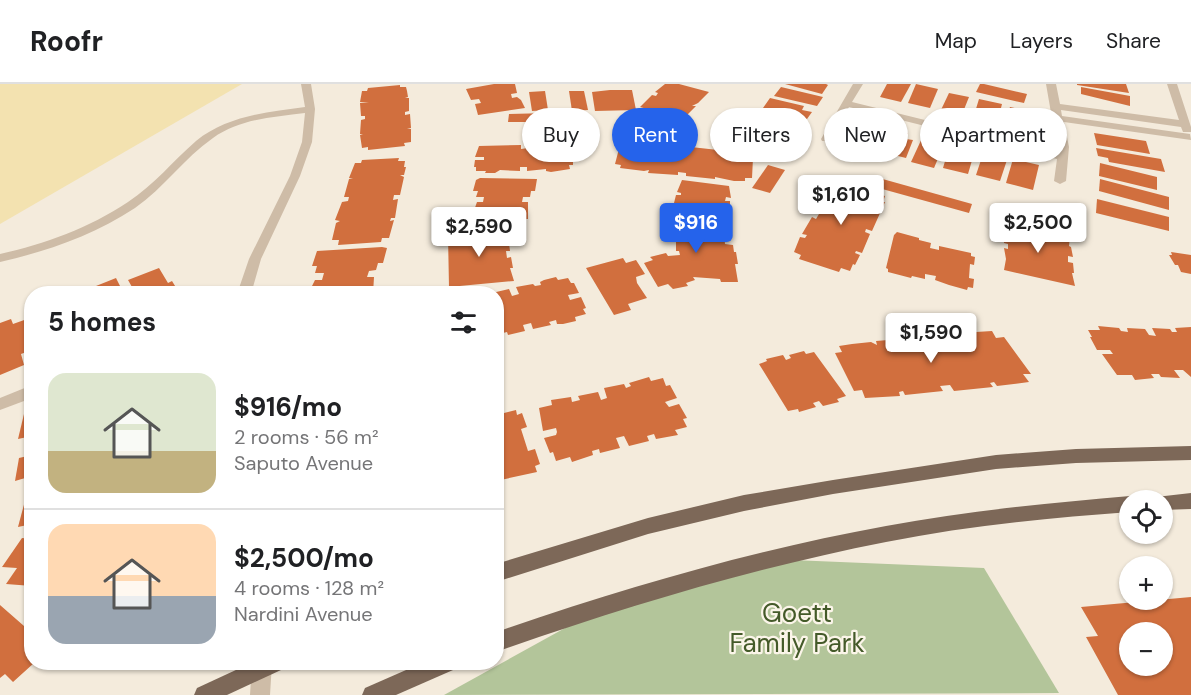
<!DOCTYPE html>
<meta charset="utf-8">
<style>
:root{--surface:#fff;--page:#f2f2f2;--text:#202124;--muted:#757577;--line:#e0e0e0;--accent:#2563eb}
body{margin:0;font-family:"DM Sans",sans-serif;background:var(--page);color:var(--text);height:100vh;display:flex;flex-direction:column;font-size:22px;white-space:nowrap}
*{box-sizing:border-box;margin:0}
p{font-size:20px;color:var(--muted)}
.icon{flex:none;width:33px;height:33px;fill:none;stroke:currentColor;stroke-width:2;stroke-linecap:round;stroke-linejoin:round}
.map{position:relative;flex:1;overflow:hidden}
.panel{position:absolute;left:24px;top:202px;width:480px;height:384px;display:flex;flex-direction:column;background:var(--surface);border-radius:24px;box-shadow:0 2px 4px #0004}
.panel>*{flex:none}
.guide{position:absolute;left:522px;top:24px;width:570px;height:54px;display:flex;gap:12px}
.buttons{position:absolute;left:1119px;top:406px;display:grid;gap:12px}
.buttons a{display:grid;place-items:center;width:54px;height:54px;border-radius:50%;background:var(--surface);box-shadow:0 2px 4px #0004;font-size:30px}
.price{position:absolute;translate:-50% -51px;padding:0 14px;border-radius:6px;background:#fff;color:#222;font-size:20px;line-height:39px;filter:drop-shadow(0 2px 3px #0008)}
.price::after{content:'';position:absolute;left:50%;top:36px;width:18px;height:14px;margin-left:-9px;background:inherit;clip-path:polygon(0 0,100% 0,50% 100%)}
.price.selected{background:var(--accent);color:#fff}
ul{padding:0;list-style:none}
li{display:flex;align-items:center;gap:18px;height:150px;padding:0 24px}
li+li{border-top:2px solid var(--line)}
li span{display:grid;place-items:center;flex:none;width:168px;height:120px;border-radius:18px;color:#555}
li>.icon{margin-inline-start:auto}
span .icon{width:72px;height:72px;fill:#fffc;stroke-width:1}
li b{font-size:26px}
h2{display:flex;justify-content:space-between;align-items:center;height:72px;padding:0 24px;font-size:26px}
.tag{padding:0 21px;border-radius:27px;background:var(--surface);box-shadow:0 2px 4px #0004;font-size:21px;line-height:54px}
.tag.selected{background:var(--accent);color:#fff}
header{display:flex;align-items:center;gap:36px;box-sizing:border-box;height:84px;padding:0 30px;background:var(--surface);border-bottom:2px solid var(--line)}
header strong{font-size:28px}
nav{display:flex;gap:33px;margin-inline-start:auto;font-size:21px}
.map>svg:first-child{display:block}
.green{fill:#b3c59a}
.sand{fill:#f3e2b0}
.building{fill:#d16f3e;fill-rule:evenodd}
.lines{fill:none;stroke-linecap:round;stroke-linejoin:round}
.minor{fill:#cebca7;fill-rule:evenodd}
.major{fill:#7d6858;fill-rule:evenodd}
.labels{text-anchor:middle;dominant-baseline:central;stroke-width:4.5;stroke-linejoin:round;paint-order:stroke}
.near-park-label{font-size:26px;fill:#445a29;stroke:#fbf5e9}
</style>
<header>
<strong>Roofr</strong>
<nav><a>Map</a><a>Layers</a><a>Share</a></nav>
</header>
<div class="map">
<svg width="1191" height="611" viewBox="0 0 1191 611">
<rect width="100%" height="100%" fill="#f4ebdc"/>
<path class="green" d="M792 476 984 484 1059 609 444 611 585 533Z"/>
<path class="sand" d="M0 0H242L0 140Z"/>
<g class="building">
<path d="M494 0H515L517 9 511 10 512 14 517 13 521 16 525 24 478 31 475 20 481 19 479 15 471 16 466 5Z"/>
<path d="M665 0H679L709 8 698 19 692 22H696L683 35 640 23 652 11 656 12 658 9 655 8Z"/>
<path d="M785 0H826L828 1 822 10Z"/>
<path d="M887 0H911L901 18 880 13Z"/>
<path d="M916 0 938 5 930 24 908 19Z"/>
<path d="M980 0H984L1027 10 1024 19 976 8Z"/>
<path d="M1077 0H1126L1129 9 1077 1Z"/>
<path d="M400 1V3H406L407 7 408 13 405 14H409V27L405 28V31L410 30 411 44H407L411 45V58L404 59 405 62 368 66V63L362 64 360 51H363L360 50 361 36 365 35V32H361L360 19 369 18H360L362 7H367L368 4Z"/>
<path d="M781 3 823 13 817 22 774 12Z"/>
<path d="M1081 3 1130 12V22L1081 10Z"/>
<path d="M610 6H632L636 26 595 27 592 8Z"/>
<path d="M545 7 548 26 532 27 529 8Z"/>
<path d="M569 7H584L588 26 572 27Z"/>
<path d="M949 9 969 13 961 33 940 28Z"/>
<path d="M770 14 804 22 802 26 812 28 807 35 763 24Z"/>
<path d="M979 15 1002 20 997 40 981 36 983 30 975 28Z"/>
<path d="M1010 23 1033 28 1027 49 1003 43Z"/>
<path d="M763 27 807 38 802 46 788 42 786 45 755 38Z"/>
<path d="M549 29V38H508L509 30Z"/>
<path d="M865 37 887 42 876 65 853 59Z"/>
<path d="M892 45 908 49 906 55 913 56 906 74 882 68Z"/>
<path d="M1094 49 1146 57 1150 70 1097 61Z"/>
<path d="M923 52 945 58 934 84 911 78Z"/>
<path d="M561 58 570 60V64H572L573 71H564L563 74H573V81H569L570 85 551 88 546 87V85L527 87V83H520V87L500 86 495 89H485L486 87H476V83H474L475 76H484V73H475L479 62 521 61V65L528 64 530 60 546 61 548 59Z"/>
<path d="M627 58 683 63 682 65 690 66 691 63 718 66 721 68 722 66 747 70V73L753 74 752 94H745V97H734L715 93V95L686 92V89L678 88V91L648 89 649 86 644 87 620 84 621 81 615 80 620 61H626Z"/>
<path d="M950 60 968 64 966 71 973 73 968 90 943 84Z"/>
<path d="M1096 64 1161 75 1165 88 1109 78 1108 74 1098 72Z"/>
<path d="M984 67 1008 73 1000 97 976 91Z"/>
<path d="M399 74 398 77H405L404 83H406L404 91H400L404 93 400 111H394L393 116 398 115 395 134H391L390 137 394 136 389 154H382L381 158 338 161 339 156H332L336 139 340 137 335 136 342 118 348 117 349 113H344L349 95H353L349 94 355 79H361L362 76Z"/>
<path d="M1013 75 1039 81 1033 106 1006 99Z"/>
<path d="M1100 79 1157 93V106L1099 92Z"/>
<path d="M768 81 785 86 770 109 752 104Z"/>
<path d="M480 94 537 95 535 107H531L530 113H523L522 118H528V135H523L522 137 490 135 489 137H476L477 135H471L477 118H483L484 113H476L478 107H473L476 96Z"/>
<path d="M879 94 972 120 969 129 875 103Z"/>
<path d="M1100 95 1169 113V126L1099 107Z"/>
<path d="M682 96 729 102 731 114 726 113 725 117H730V125H727L726 130 677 124 678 119H674L676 111H681V109L677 108Z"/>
<path d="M841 96 880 107 878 110 885 112 883 118H885L872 147 866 145 865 148 870 150 862 169 856 167 855 169 860 171 855 181 853 180 850 187 841 184 839 188 799 175 801 171 794 168 800 153 805 154 807 151 802 150 812 133 816 135 819 130 814 128 823 112 827 111 824 110 828 102 833 97 839 99Z"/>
<path d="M1097 115 1169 133V147L1096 129Z"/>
<path d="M672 131 726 135 727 140H731L732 149H724L725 160 733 161 734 168H736L738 180H735L738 198H721L720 195 693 193 695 196 686 199 688 202 673 205 668 200 658 203 644 179 653 176 650 173 666 169 668 172 680 171 679 167H676V157H680L679 152 674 151Z"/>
<path d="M1003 139 1070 152 1069 162 1071 163 1073 173 1068 172V178L1073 179 1074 189H1072L1075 202 1004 186 1006 175 1004 164 1008 165V160L1004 159Z"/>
<path d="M507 145 510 167H506L507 174 511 173 513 184H510L514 197 449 203 448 151Z"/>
<path d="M897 148 919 154V156L931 159 930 164 939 166V162L971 169V172L975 173 974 181 970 180 969 194 974 195 973 204 968 203 967 206 949 201 935 196 936 192 925 190V195L912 192 911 194 888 188V185L886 184 894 151Z"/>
<path d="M382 163 387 164 383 179H378L376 186 369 187 367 193H374L373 210H308L315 196H322L324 189H315L317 182H312L317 167Z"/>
<path d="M1171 168 1191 171V190L1181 188 1178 181H1175L1169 171H1172Z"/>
<path d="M623 174 626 179 636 176 645 190 636 193 637 199 647 214 628 220 631 226 614 231 586 184Z"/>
<path d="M159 184 168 199 172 197 180 210H136L128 196Z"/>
<path d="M556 193 558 196 568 194 571 199H574L579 209 568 211 570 216 581 213 586 224 583 225 586 230 575 233 576 237 563 240H557L556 236 549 238 551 241 533 245 531 239 523 241 525 247 508 251 507 248 499 250 500 253 496 254V210L492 209 509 205 512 212 519 210 516 203 533 200 535 202 541 201 540 198 544 196Z"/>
<path d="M116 194 124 210H76Z"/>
<path d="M11 235 13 240 27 235 32 247V266L21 270 24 281 0 291V239Z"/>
<path d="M1098 242 1119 244 1121 247 1128 248 1127 244 1145 245 1149 251 1156 252 1152 244 1170 245 1172 248H1177L1175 244 1191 243V293L1183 286H1174L1180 294 1161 293 1159 290H1151L1154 294 1135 296 1132 291H1117L1102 270H1113L1110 266H1097L1090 253H1092L1088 246H1100Z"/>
<path d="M992 247 996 254 1004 253 1031 290H1023L1029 298 997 302 994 298 990 299 993 303 954 307 950 301 940 302 943 307 905 311 903 307 899 308 900 312 865 314 862 306 854 307 835 269 842 268 839 262 852 260 871 258 877 261 876 257 912 254 914 258H922L919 252 957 249 960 253H963L960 249Z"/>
<path d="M804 267 806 270 814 268 846 312 837 315 839 318 823 322 819 317 813 319 816 323 799 328 798 325 788 327 759 280 767 277 766 275 783 271 786 276 791 274 789 271Z"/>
<path d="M649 293 651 297 663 294 666 302 670 301 677 314 665 318 669 323 679 320 687 334 683 335 687 343 675 346 678 351 656 355 654 350 647 352 649 357 629 362 624 352 616 354 620 364 600 369 599 365 592 367 593 371 572 378 570 373 556 377 553 368 550 369 544 354 556 351 557 348 556 344 543 347 539 324 552 321 551 316 571 313 572 318 580 316 578 312 598 308 601 316 607 314 604 304 624 300 626 304 631 302 629 299Z"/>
<path d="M516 326 517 331 522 329 527 343 521 345 528 367 535 365 540 380 535 382 537 388 496 397V331Z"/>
<path d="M32 328V352L18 355 24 330Z"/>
<path d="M32 371V392L15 397 19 374Z"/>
<path d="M32 411V440L18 443 26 413Z"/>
<path d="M22 454 32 455V502L6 500 17 484 2 483Z"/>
<path d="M1191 513V611H1118L1086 553 1098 552 1081 523ZM1130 549H1162V582H1130Z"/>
<path d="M0 521 32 549V579H34L13 598 5 590 0 594Z"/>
</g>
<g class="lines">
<g class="minor">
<path d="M301 0H311L315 25 312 58 300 92 261 175 251 210H237L249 175 290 92 302 58 305 29C273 33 240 35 213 54 184 74 164 104 135 124 94 151 48 167 0 178V170C45 160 89 144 128 118 154 101 173 77 196 57 227 32 267 28 305 23Z"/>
<path d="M853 0H863L852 18 1058 69 1046 0H1056L1060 20 1179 36 1167 0H1177L1191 43V48H1183L1181 43 1061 26 1062 32 1190 50 1191 56 1064 38 1069 63 1066 97 1060 100 1054 97 1057 75 849 23 830 57H822L821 55Z"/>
<path d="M32 301V314L0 326V314Z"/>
<path d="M252 579H272L270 611H250Z"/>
</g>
<g class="major">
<path d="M1191 362V376L1076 379 996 385 833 410 744 427 648 450 496 498V480L648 434 744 411 833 396 996 371 1076 365Z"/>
<path d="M1191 409V425L1162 426V417H1154L1156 413Z"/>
<path d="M1130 412 1137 417H1130V428C1048 434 966 442 886 458 753 484 624 523 496 568V548C624 504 753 466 886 442 967 427 1048 419 1130 412Z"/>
<path d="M251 579H284L281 586 227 611H194L197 604Z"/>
<path d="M422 579H456L453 586 396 611H362L365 604Z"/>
</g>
</g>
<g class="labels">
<g class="near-park-label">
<text x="797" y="529">Goett<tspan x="797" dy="30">Family Park</tspan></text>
</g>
</g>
</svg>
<div class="buttons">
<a><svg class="icon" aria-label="locate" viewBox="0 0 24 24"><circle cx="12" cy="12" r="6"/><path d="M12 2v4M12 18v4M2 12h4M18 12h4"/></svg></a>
<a>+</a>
<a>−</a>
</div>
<b class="price" style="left:841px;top:142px">$1,610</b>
<b class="price selected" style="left:696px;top:170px">$916</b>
<b class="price" style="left:1038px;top:170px">$2,500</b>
<b class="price" style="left:479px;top:174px">$2,590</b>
<b class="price" style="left:931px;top:280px">$1,590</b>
<div class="guide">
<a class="tag">Buy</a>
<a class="tag selected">Rent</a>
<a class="tag">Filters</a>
<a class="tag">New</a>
<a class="tag">Apartment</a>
</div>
<section class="panel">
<h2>5 homes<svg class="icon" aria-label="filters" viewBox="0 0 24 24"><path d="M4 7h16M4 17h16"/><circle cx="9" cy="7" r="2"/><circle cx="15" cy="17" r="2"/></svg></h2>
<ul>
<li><span style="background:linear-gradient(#dfe7d0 65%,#c2b280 0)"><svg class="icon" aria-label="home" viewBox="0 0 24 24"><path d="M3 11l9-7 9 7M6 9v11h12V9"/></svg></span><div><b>$916/mo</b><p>2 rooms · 56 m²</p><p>Saputo Avenue</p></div></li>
<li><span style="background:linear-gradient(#ffd9b3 60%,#9aa5b1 0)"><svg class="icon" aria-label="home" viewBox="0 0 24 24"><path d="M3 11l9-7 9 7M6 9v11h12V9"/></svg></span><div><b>$2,500/mo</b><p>4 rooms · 128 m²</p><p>Nardini Avenue</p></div></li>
</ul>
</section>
</div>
